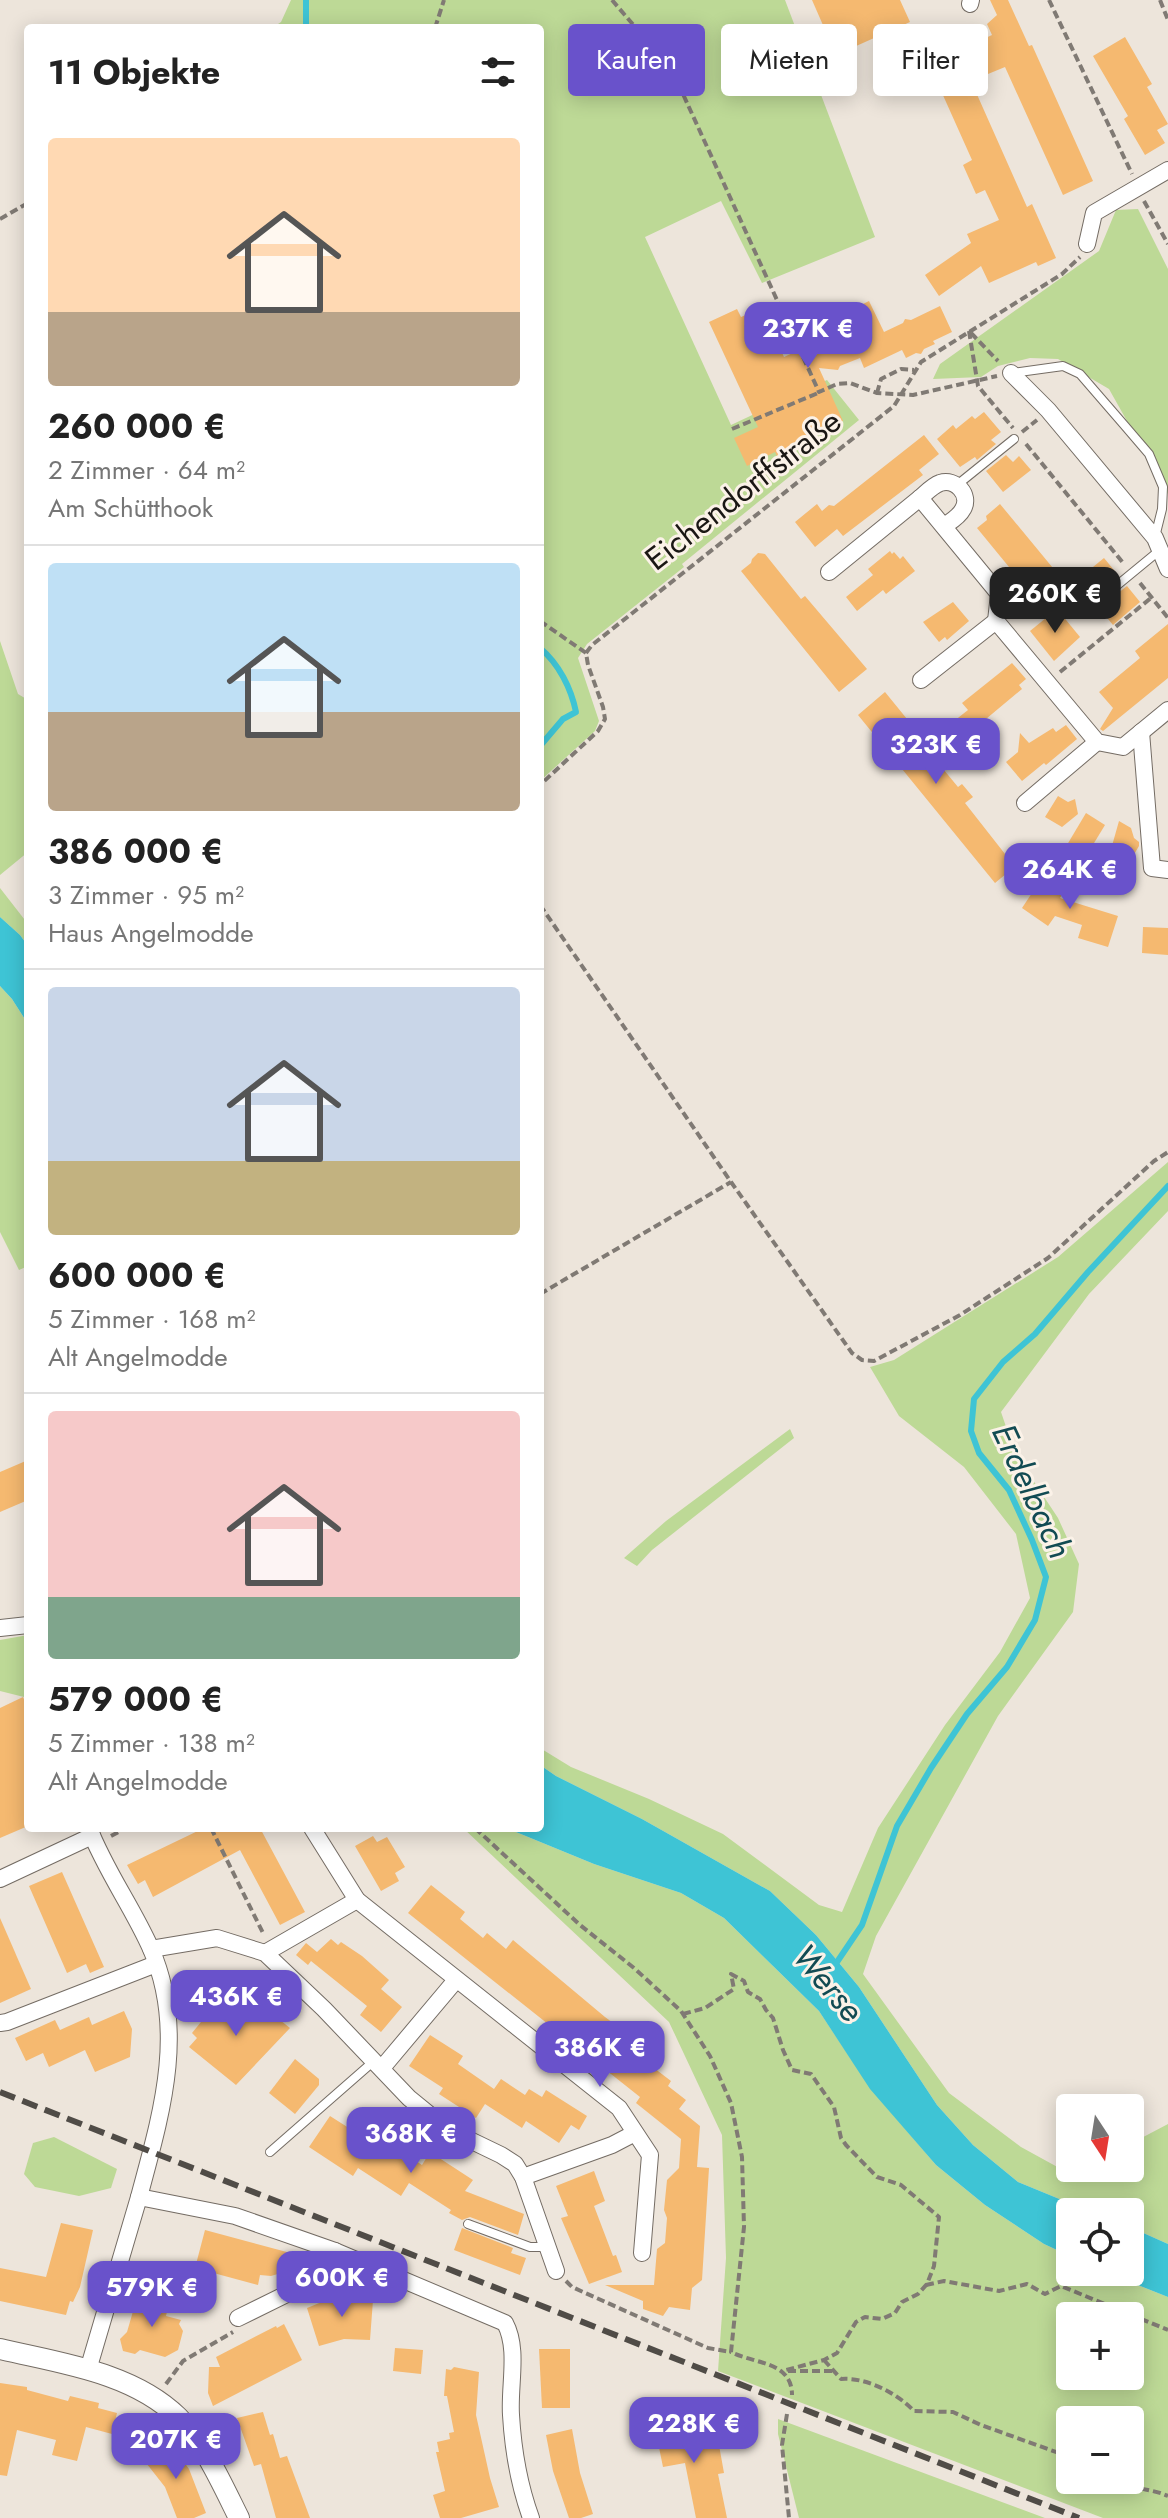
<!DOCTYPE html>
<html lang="de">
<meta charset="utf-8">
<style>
:root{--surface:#fff;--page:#f2f2f2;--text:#222;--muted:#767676;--line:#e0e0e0;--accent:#6952cb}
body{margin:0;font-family:Jost,sans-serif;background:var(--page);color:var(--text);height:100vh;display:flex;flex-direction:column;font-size:30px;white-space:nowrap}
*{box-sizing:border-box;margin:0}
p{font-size:26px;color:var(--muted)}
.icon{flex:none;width:44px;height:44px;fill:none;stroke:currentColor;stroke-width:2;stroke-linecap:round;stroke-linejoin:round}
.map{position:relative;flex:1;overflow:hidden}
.sheet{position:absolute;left:24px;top:24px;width:520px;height:1808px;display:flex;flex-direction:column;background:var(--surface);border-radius:8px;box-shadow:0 4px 20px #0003}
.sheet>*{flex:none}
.guide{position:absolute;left:568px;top:24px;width:480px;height:72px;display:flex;gap:16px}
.needle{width:52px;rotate:168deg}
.fabs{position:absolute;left:1056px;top:2094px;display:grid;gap:16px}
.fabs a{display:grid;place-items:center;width:88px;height:88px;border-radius:8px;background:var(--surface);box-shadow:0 4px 20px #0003;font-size:40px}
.price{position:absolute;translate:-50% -68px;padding:0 18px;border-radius:16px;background:var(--accent);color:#fff;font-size:26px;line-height:52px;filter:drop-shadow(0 2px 4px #0008)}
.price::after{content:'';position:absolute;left:50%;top:48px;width:24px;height:18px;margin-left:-12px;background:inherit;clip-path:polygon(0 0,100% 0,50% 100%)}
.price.current{background:#222;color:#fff}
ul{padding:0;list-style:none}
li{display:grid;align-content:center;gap:16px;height:424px;padding:0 24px}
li+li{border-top:2px solid var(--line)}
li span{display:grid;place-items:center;height:248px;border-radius:8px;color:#555}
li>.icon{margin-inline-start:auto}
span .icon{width:144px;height:144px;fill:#fffc;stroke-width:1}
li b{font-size:34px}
h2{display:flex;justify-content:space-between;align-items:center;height:96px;padding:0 24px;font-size:34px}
.pill{padding:0 28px;border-radius:8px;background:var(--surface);box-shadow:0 4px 20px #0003;font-size:28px;line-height:72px}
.pill.current{background:var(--accent);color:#fff}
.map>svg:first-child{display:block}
.green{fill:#bdd996;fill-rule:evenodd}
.water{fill:#3ec4d5}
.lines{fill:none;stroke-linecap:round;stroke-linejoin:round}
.stream{stroke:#3ec4d5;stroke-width:6}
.building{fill:#f5b970}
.service-casing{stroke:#746c64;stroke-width:10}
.minor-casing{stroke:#746c64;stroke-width:18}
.tertiary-casing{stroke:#746c64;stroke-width:22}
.path{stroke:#807a74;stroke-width:4;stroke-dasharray:8 4;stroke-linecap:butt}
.service{stroke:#fff;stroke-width:8}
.minor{stroke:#fff;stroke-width:16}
.tertiary{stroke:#fff;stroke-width:20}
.rail{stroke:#504c47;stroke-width:6;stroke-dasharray:16 8;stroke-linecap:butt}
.labels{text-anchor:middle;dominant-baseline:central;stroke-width:6;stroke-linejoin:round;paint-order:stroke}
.street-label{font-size:32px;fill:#1a1714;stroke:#fbf2e8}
.water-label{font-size:34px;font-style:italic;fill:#124b53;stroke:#fbf2e8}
</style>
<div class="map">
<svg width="1168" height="2518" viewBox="0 0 1168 2518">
<rect width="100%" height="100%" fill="#ede5db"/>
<g class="green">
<path d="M291 0H785L875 237 762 283 721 201 645 237 731 425 827 380 859 420 682 564 684 567 587 644 578 658 599 721 595 731 540 781V28H272L281 22Z"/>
<path d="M1138 209 1168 269V494L1109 389 1058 359 1030 358 998 366 981 377 933 379 940 364 1099 251 1116 210Z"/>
<path d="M0 641 18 694 28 700V852L0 875Z"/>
<path d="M0 888 28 924V946L20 935 0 917Z"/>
<path d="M0 986 12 999 28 1024V1266L19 1270 0 1232Z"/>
<path d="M1168 1162V1211L1089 1294 1001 1412 1015 1453 1058 1518 1079 1564 1073 1612 998 1716 876 1936 863 1974 949 2093 1021 2147 1072 2175 1086 2168H1130V2144L1168 2124V2244L1130 2227V2212H1091L1018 2182 973 2145 937 2105 859 1987 816 1935 770 1891 642 1819 556 1776 540 1765V1748L571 1767 649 1799 723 1834 819 1905 842 1912 878 1828 945 1725 1000 1652 1030 1598 1016 1534 964 1467 899 1416 870 1367 894 1360 1058 1257Z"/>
<path d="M790 1429 794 1438 652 1550 637 1566 624 1558 666 1521Z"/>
<path d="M28 1635V1698L0 1691V1640Z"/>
<path d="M463 1828H506L594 1864 681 1893 724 1918 819 2011 871 2089 936 2165 985 2205 1044 2244 1070 2256V2272H1105L1168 2297V2518H1103L718 2371 726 2258 722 2135 669 2022ZM1070 2316H1130V2376H1070ZM1070 2420H1130V2480H1070Z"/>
<path d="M54 2137 117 2169 111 2188 79 2196 35 2187 24 2174 33 2143Z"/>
<path d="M778 2419 1045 2518H799L778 2434Z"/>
</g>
<g class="water">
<path d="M0 917 20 935 28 946V1024L12 999 0 986Z"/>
<path d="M540 1765 556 1776 642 1819 770 1891 816 1935 859 1987 937 2105 973 2145 1018 2182 1091 2212H1070V2256L1044 2244 985 2205 936 2165 870 2089 819 2011 724 1918 681 1893 594 1864 506 1828H540Z"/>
<path d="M1130 2227 1168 2244V2297L1105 2272H1130Z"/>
</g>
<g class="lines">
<g class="stream">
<path d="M306 28V0"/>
<path d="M540 648C559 664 571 688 576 712L563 719 540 746"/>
<path d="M835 1965 862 1925 897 1826 931 1768 967 1714 1007 1667 1035 1620 1046 1577 1032 1540 1009 1490 979 1453 971 1431 974 1399 1003 1362 1035 1334 1088 1272 1168 1186"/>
</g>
</g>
<g class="building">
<path d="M812 0H900L910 22 836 55Z"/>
<path d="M990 0H1008L1029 46 1032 45 1093 181 1063 195 1005 67 971 81 1027 207 1032 204 1056 258 1038 266 1036 262 989 283 981 266 939 296 925 275 971 243 967 234 999 220 985 190 976 194 963 165 972 160 929 64 992 35 987 24 997 15Z"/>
<path d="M1125 37 1152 84 1147 87 1168 124 1157 130 1165 143 1145 155 1124 119 1128 116 1093 56Z"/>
<path d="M869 301 884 332 903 323 905 319 911 320 940 306 952 332 933 341 935 344 924 349 921 354 916 353 906 358 902 350 864 368 860 358 840 366 838 370 819 368 843 421 792 445 797 457 781 464 775 452 747 466 734 438 758 427 709 322 737 309 741 317 762 308 784 357 812 344 803 325 819 317 822 323 848 311 852 302 861 305Z"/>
<path d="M984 412 1001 432 991 440 996 444 977 460 975 457 960 467 937 439 953 425 956 429 972 416 975 419Z"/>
<path d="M924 435 939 454 919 470 923 475 843 536 837 529 815 547 795 522 817 504 822 511 829 505 834 506Z"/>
<path d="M1006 455 1013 462 1019 456 1031 470 1003 492 986 471Z"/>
<path d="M1000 504 1062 579 1036 600 977 528 987 520 986 516Z"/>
<path d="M890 551 892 554 894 552 900 559 903 556 915 571 886 594 883 590 857 611 846 597 873 575 868 569Z"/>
<path d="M758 553 765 554 801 599 805 596 867 669 839 692 741 571 751 563 752 559Z"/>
<path d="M1104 558 1118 575 1092 598 1077 580Z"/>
<path d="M1127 586 1140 602 1113 625 1099 608Z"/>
<path d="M953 602 969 621 947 640 945 637 939 642 923 622Z"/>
<path d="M1057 609 1080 637 1054 661 1030 631Z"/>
<path d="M1168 624V678L1103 731 1100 729 1113 708 1099 692 1140 658 1135 651Z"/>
<path d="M1012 663 1026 679 1019 685 1022 689 980 724 984 728 965 744 949 725 968 710 962 703Z"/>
<path d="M885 692 907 719 901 724 926 754 929 752 958 787 962 784 973 797 965 803 1005 854 1008 852 1018 864 995 883 858 715Z"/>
<path d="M1066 725 1077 739 1046 765 1044 763 1022 781 1006 762 1018 752 1020 733 1029 743 1053 728 1056 732Z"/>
<path d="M1058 796 1068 802 1075 799 1078 814 1062 827 1045 817Z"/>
<path d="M1086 813 1105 825 1077 871 1058 860Z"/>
<path d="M1119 821 1131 828 1134 838 1139 842V846L1120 878 1104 874Z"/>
<path d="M1076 873 1060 898 1118 916 1108 947 1078 938 1082 925 1055 916 1048 926 1022 908 1040 881Z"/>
<path d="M1143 927 1168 928V955L1142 953Z"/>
<path d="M28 1460V1500L0 1512V1472Z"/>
<path d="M23 1697 28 1709V1826L0 1838V1708Z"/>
<path d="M204 1828H260L305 1912 280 1925 240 1850 153 1897 145 1880 138 1884 127 1865Z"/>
<path d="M373 1836 377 1842 387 1837 405 1867 395 1873 399 1881 381 1891 355 1846Z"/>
<path d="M62 1872 104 1967 90 1973 86 1964 67 1973 29 1886Z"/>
<path d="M431 1885 465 1912 460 1919 483 1938 487 1933 506 1949 513 1940 605 2017 644 2046 637 2055 671 2081 668 2086 686 2100 679 2109 700 2126 697 2167 709 2168 702 2280 692 2288 690 2310 669 2307 663 2316 643 2309V2301L605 2285H654L657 2249 665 2243 667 2218 664 2210 667 2180 679 2168 681 2139 636 2103 640 2097 408 1913Z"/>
<path d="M0 1918 31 1989 0 2003Z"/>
<path d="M331 1939 338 1945 341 1942 362 1956 389 1980 381 1989 402 2007 381 2032 360 2015 367 2006 311 1961 308 1965 296 1955 306 1943 317 1952Z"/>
<path d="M250 1996 290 2028 236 2085 189 2047 197 2038 192 2033 201 2022 194 2017 207 2001 231 2020Z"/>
<path d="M124 2011 132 2029 130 2057 95 2072 85 2050 49 2067 43 2053 26 2061 15 2038 55 2020 60 2030 89 2017 92 2025Z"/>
<path d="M430 2035 463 2056 458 2064 494 2089 501 2079 525 2095 529 2089 542 2097 546 2090 587 2116 579 2130 571 2125 559 2143 526 2121 522 2128 485 2104 476 2118 439 2094 443 2088 409 2066Z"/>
<path d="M295 2059 319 2079V2085L295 2114 269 2093Z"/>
<path d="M330 2116 374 2144 379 2136 422 2165 430 2152 473 2180 465 2191 524 2214 518 2235 470 2217 462 2220 449 2213 451 2210 409 2183 401 2196 358 2168 353 2176 309 2147Z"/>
<path d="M594 2171 605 2201 594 2206 613 2256 616 2255 622 2272 589 2284 561 2218 568 2216 556 2186Z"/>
<path d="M61 2223 93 2230 80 2287 73 2302 70 2301 66 2315 0 2301V2268L46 2277Z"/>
<path d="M462 2228 513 2248 511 2253 526 2258 520 2275 454 2250Z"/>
<path d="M205 2230 298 2255 289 2267 281 2273 271 2276 260 2275 258 2285 195 2268Z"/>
<path d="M339 2295 373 2300 370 2340 344 2339 319 2346 307 2308Z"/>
<path d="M146 2296 165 2301 168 2307 166 2316 181 2320 179 2324 183 2331 178 2350 165 2357 140 2350 135 2354 123 2351 120 2339 127 2332 136 2301Z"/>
<path d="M284 2324 302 2360 213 2406 208 2393 209 2367H220L216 2357 276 2326 277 2328Z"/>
<path d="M395 2348 423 2350 421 2374 393 2371Z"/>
<path d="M539 2349H570V2408H542Z"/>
<path d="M454 2367 479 2372 476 2415 490 2478 499 2507 461 2518H440L433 2495 445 2491 436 2452H439L437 2442 450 2439 449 2433 454 2432 447 2396H444L446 2369 451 2370Z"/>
<path d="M0 2383 27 2387V2390L68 2401 70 2396 99 2403 98 2408 117 2413 112 2434 86 2427 77 2461 52 2455 56 2440 17 2430 7 2476 0 2475Z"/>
<path d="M263 2412 270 2435 273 2434 280 2458 287 2456 310 2518H276L261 2464 254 2466 237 2418Z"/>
<path d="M652 2413 687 2425 690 2440 717 2434 724 2473 718 2474 727 2518H696L685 2463 663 2467Z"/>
<path d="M572 2429 580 2473 593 2514 581 2518H569L553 2471 546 2435Z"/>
<path d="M168 2440 189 2469 206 2513 194 2518H177L165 2487 143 2459Z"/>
</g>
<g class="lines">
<defs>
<g id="service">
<path d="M1012 373 1063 366 1080 374 1125 426 1149 454 1163 487 1162 509 1155 537"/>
<path d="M957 485 1014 439"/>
<path d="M1098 601 1160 550"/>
<path d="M270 2152 374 2061"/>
<path d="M468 2224 530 2247H547"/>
</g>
<g id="minor">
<path d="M970 4 971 0"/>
<path d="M1087 244 1094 213 1168 170"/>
<path d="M1011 373 1048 410 1155 538 1168 569"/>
<path d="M920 498C926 493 932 486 940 483 956 478 971 495 963 509 959 517 950 522 944 526"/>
<path d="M829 572 920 498 999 594 996 621 1097 742 1123 747 1168 710"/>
<path d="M921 680 996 621"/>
<path d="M1141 732 1152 868 1168 870"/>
<path d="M1025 803 1097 742"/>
<path d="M0 1628 28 1625"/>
<path d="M89 1828C105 1870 133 1908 151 1949 187 2031 161 2115 139 2197"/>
<path d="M312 1828 357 1900 619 2108 650 2155 642 2253"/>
<path d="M0 1879 92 1836"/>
<path d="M151 1949 217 1938 265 1953 324 2009 409 2098 447 2129 501 2155 515 2164 523 2177 556 2271"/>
<path d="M265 1953 357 1900"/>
<path d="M0 2023 7 2022 156 1964"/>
<path d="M382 2068 456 1980"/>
<path d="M523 2177 612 2145 635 2133"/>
<path d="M238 2318 309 2283 335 2251"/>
<path d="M88 2370 139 2197 235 2216 335 2251 505 2323C519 2349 509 2385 511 2415 513 2449 519 2485 531 2518"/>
</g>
<path id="tertiary" d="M0 2349C59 2363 132 2372 178 2417 204 2443 223 2486 239 2518"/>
</defs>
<use href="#service" class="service-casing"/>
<use href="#minor" class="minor-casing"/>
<use href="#tertiary" class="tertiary-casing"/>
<g class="path">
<path d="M612 0 672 70 819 392 837 384 850 383 877 393 913 395 997 376"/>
<path d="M1049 0 1132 174"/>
<path d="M1160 0 1168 20"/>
<path d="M435 28 444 0"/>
<path d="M1144 201 1168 244"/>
<path d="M0 219 28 203"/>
<path d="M969 331 978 386 1013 428"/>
<path d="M971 333 998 361"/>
<path d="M877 393 881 379 901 369 914 370"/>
<path d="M732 429 818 393"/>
<path d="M1022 432 1037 420"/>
<path d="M1026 444 1124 564"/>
<path d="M1140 583 1168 618"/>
<path d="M540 621 586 653 588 665 603 707 605 719 598 731 540 785"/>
<path d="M586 653 592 645 894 406 921 362 1062 274 1080 257"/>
<path d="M1060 672 1151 598"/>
<path d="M540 905 731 1182 852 1353 862 1360 874 1361 960 1315 1048 1258 1154 1161 1168 1152"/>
<path d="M540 1294 731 1182"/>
<path d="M211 1828 264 1935"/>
<path d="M475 1828 580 1925 634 1968 681 2011 710 2056 731 2103 742 2157 744 2227 731 2352C754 2364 792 2361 792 2395"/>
<path d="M111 1836 126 1828"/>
<path d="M683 2014 705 2008 734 1989 731 1974 744 1981 748 1992 760 1999 766 2010 773 2018 783 2050 792 2070 811 2074 834 2107 841 2138 846 2145 877 2177 901 2185 939 2217 934 2266 927 2284 918 2294 902 2302 895 2313 882 2319 865 2317 856 2322 837 2353 824 2360 782 2371"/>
<path d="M566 2281 572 2287 708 2348 731 2352"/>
<path d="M926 2285 944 2281 999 2291 1027 2284 1045 2294 1061 2286 1168 2330"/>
<path d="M824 2360 841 2379C866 2377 897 2393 914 2411L953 2412 981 2425 1070 2457"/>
<path d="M788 2371H832"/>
<path d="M166 2384 183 2361 233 2332"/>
<path d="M787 2414 782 2445 789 2518"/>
<path d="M1119 2480C1137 2491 1150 2488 1168 2496"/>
</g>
<use href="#service" class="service"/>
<use href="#minor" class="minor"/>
<use href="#tertiary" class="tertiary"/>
<path class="rail" d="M0 2092 1079 2518"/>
</g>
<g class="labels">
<g class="street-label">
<text transform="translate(743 490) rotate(-38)">Eichendorffstraße</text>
</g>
<g class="water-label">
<text transform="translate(1032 1491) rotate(65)">Erdelbach</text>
<text transform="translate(828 1983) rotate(50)">Werse</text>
</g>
</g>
</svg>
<div class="fabs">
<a><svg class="needle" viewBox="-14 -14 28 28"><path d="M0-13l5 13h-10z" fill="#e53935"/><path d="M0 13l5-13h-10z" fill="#767676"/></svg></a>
<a><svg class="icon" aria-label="locate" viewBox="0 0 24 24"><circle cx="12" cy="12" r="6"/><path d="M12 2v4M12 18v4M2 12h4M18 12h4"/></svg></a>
<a>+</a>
<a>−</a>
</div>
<b class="price" style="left:808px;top:370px">237K €</b>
<b class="price current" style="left:1055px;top:635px">260K €</b>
<b class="price" style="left:936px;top:786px">323K €</b>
<b class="price" style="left:1070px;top:911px">264K €</b>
<b class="price" style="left:236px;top:2038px">436K €</b>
<b class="price" style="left:600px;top:2089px">386K €</b>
<b class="price" style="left:411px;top:2175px">368K €</b>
<b class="price" style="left:342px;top:2319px">600K €</b>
<b class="price" style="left:152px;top:2329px">579K €</b>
<b class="price" style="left:694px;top:2465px">228K €</b>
<b class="price" style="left:176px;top:2481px">207K €</b>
<div class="guide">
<a class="pill current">Kaufen</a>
<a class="pill">Mieten</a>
<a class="pill">Filter</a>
</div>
<section class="sheet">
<h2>11 Objekte<svg class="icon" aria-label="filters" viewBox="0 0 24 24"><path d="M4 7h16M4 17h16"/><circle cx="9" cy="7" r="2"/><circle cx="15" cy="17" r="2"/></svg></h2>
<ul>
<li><span style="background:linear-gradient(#ffd9b3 70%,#b9a48a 0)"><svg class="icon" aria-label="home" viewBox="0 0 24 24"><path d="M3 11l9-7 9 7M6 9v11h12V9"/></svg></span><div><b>260 000 €</b><p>2 Zimmer · 64 m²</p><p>Am Schütthook</p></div></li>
<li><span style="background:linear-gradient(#bfe0f5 60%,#b9a48a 0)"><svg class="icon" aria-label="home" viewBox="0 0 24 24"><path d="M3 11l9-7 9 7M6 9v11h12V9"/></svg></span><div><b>386 000 €</b><p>3 Zimmer · 95 m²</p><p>Haus Angelmodde</p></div></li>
<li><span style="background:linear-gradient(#c9d6e8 70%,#c2b280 0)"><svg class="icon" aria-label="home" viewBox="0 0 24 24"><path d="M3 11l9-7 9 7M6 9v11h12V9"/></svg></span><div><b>600 000 €</b><p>5 Zimmer · 168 m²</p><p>Alt Angelmodde</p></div></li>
<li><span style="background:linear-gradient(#f6c9c9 75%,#7fa58c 0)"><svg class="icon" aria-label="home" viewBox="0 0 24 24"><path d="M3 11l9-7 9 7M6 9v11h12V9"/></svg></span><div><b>579 000 €</b><p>5 Zimmer · 138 m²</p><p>Alt Angelmodde</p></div></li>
</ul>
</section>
</div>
